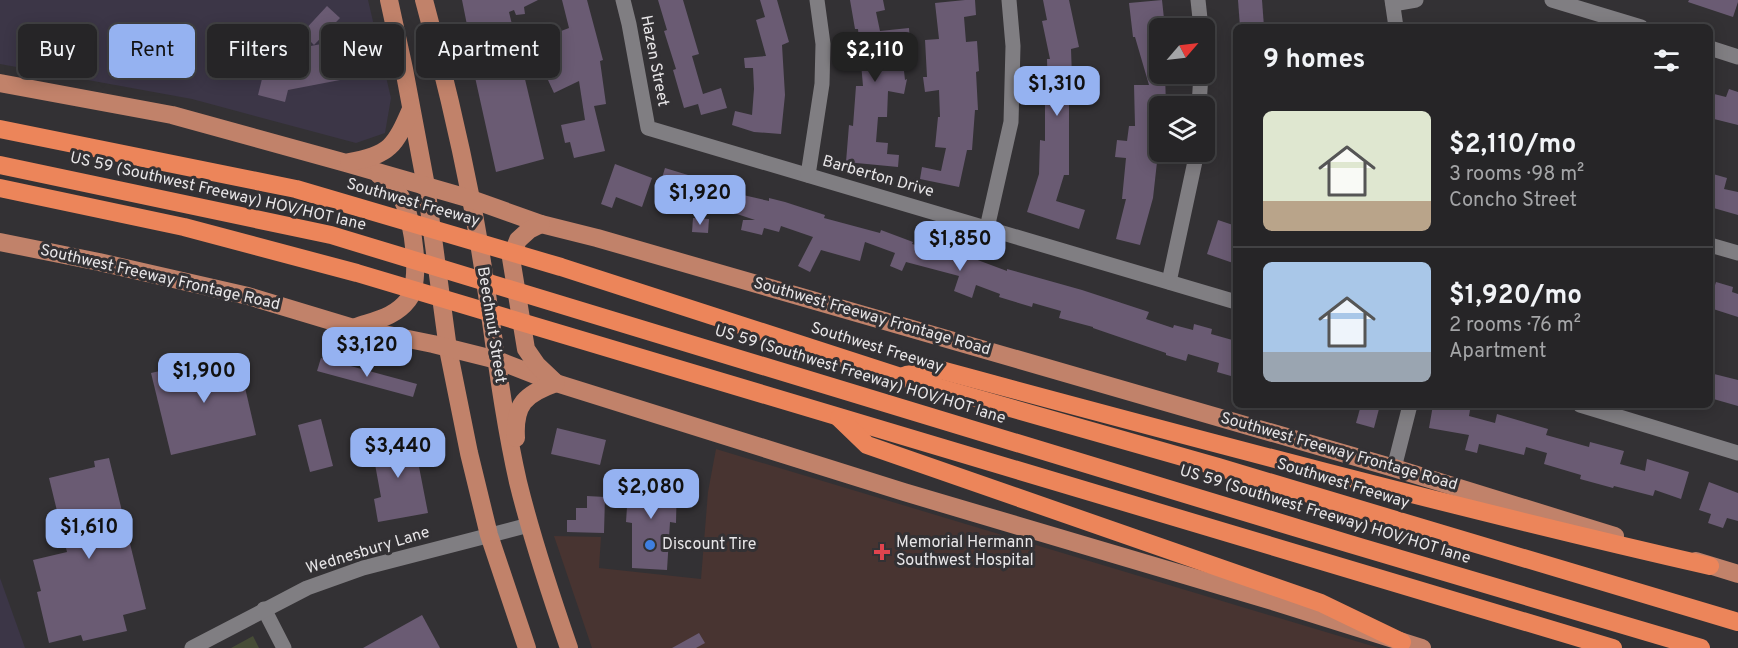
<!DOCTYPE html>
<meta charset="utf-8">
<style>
:root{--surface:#262527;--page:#323133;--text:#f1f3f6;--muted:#a4a5a7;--line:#424244;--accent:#95b2f1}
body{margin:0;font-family:Overpass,sans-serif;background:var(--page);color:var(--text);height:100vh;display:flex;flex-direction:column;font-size:22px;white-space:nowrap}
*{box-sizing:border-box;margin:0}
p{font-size:20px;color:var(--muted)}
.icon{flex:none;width:33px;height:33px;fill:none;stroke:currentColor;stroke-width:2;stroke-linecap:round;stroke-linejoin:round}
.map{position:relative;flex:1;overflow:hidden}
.side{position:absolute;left:1233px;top:24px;width:480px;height:384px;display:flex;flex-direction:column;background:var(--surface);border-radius:9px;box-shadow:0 3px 15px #0003,0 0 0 2px var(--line)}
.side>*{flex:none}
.top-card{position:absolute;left:18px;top:24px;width:570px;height:54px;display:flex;gap:12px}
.needle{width:39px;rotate:62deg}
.controls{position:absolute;left:1149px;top:18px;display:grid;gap:12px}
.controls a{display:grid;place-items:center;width:66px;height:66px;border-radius:9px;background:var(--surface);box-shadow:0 3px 15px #0003,0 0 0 2px var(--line);font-size:30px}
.price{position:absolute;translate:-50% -51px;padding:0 14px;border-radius:12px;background:var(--accent);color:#111;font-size:20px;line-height:39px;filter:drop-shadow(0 2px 3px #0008)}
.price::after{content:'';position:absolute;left:50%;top:36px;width:18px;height:14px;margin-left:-9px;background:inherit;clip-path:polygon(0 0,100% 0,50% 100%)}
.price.on{background:#222;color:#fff}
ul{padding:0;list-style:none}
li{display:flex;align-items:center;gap:18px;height:150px;padding:0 30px}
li+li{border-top:2px solid var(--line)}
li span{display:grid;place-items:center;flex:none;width:168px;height:120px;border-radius:9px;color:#555}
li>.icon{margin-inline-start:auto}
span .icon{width:72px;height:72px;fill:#fffc;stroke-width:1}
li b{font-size:26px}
h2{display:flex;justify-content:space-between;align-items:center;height:72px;padding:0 30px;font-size:26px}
.tag{padding:0 21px;border-radius:9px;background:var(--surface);box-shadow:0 3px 15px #0003,0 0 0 2px var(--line);font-size:21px;line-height:54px}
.tag.on{background:var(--accent);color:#111}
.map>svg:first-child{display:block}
.commercial{fill:#3c3647}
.medical{fill:#483431}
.green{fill:#464c36}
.building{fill:#6a5b73}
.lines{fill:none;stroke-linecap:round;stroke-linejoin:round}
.minor{stroke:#807e82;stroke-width:15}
.major{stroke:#c1826a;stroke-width:18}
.highway{stroke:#ec855a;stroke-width:18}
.shop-dot{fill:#3f7fe0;stroke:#333134;stroke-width:2}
.health-dot{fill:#e0444e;stroke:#333134;stroke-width:2}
.labels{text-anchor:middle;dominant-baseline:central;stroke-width:6;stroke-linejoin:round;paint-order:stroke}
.street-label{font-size:16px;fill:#e8e6e8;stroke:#333134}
.poi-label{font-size:16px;fill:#e8e6e8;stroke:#333134;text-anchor:start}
</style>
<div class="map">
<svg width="1738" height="648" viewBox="0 0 1738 648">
<rect width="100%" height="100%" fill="#333134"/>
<g class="commercial">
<path d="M0 0H368L391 98 385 133 356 143 192 99 0 64Z"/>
<path d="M0 578 25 648H0Z"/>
</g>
<path class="medical" d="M716 449 1379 648H592L554 536 601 537 599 568 701 579 708 492Z"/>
<path class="green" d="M253 636 259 648H231Z"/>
<g class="building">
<path d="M462 0H538L524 7 525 14 516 15 514 10 509 12 544 159 496 172 467 41 470 40Z"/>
<path d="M562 0H587L603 60 600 61 606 104 594 106 605 151 574 158 570 142 565 143 561 125 585 120 579 81 554 93 548 80 561 73 554 50 546 53 540 39 569 28Z"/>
<path d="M658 0H683L699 54 692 56 703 94 721 88 727 108 701 115 698 104 684 108 673 70 676 69 664 31 667 30Z"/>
<path d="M760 0H777L789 42 782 45 785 95 781 134 754 132 732 125 735 111 752 115 754 89 753 68H745L744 58 766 56 756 20 765 17Z"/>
<path d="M850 0H883L885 10 876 12 880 31 909 28 910 44H901L905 80 907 79 904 94 888 91 887 117H878L876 142 888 143 887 154 899 155 898 167 846 162 849 125 853 126 856 86H863L858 29H855Z"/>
<path d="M965 0H975L976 15 964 17 966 42 977 41 979 71 976 72 978 110H975L972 150H967L959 187 920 179 922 167 941 171 946 148 935 147 938 117H940L939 90 925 92 923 77H927L925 40 939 39 935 3Z"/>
<path d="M1043 0H1069L1079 47 1071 49 1072 77H1077V93H1069V175H1064L1056 201 1085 210 1079 229 1027 212 1039 174 1040 140 1045 141V98H1048L1047 59H1050L1042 21 1047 20Z"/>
<path d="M1162 0 1165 28H1160V74H1165L1166 106H1160V163L1157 162 1153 198 1140 245 1116 239 1126 199H1122L1126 158 1115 157 1117 140 1127 141 1129 126H1135L1134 85H1149L1135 37H1133L1129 3Z"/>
<path d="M1238 0H1262L1264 27H1240Z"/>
<path d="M1689 0H1738V2L1733 17 1688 2Z"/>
<path d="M327 6 340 18 314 45 302 33Z"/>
<path d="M359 37 366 75 288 90 285 102 258 95 269 51 297 59 300 48Z"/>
<path d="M1729 89 1738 92V125L1710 118V93L1726 97Z"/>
<path d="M615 164 652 178 642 207 616 197 612 208 601 204Z"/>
<path d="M665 168 744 192 743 195 769 201V198L785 202 825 215 824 218 880 233 881 230 913 242 912 244 966 258 967 256 1007 271V269L1082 290 1149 312 1146 319 1173 328 1174 325 1193 330 1194 324 1212 329 1211 334 1236 341V368H1234L1231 376 1217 372 1219 363 1188 354 1186 361 1166 355V353L1093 328V327L1059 318 1061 311 1033 303 1032 307 999 297 1000 294 976 285 972 298 954 291 959 276 906 262 902 271 890 266 895 253 865 242 860 261 821 250 810 272 798 266 813 237 781 226 779 232 764 228 762 235 741 230 743 220H755L659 188Z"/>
<path d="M1713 174 1727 178 1724 189 1738 192V215L1710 207V184Z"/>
<path d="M693 218 709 219 708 233 692 232Z"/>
<path d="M1218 220 1236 226V264L1207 254Z"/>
<path d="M1716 282 1733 287 1732 292 1738 294V317L1710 308V301Z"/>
<path d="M237 353 256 435 171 455 151 373Z"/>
<path d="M321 358 417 384 413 397 317 371Z"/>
<path d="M1710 373 1738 380V406L1710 398Z"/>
<path d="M1361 405H1380L1374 428 1356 423Z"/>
<path d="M1433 405H1454L1453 407 1470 410 1469 416 1495 423 1497 414 1548 429 1546 435 1589 447 1590 442 1624 451 1620 464 1645 471 1647 459 1689 472 1681 499 1655 490 1653 496 1614 486 1613 488 1580 479 1581 475 1544 464 1547 453 1526 447 1524 455 1479 444 1477 453 1465 450 1469 435 1429 428Z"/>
<path d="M321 419 333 466 310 472 298 425Z"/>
<path d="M557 428 606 440 600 465 551 454Z"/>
<path d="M380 435 406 442 414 441 428 513 378 522 374 499 381 497 370 437Z"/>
<path d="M109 458 146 609 123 615 127 631 83 641 81 635 49 643 37 592 41 591 33 560 67 552 49 478 95 467 94 461Z"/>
<path d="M629 477 677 480 676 523 670 522 667 570 632 568V523L626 522Z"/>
<path d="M1709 482 1738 493V521L1727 518 1723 528 1708 523 1711 514 1699 510Z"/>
<path d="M587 496 605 497 604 533 567 532V520H576V508H587Z"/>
<path d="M422 615 440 648H363Z"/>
<path d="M699 633 705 643 696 648H672Z"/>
</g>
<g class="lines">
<g class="minor">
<path d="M623 0 629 24 648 128 1236 302"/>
<path d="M1198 0 1201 28"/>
<path d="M1392 0 1396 27"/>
<path d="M1552 0 1641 27"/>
<path d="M1393 4 1416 0"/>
<path d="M1710 48 1738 57"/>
<path d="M1199 106 1201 74"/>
<path d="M808 175 822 84 823 44 817 0"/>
<path d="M987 228 1011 122 1013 46 1009 0"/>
<path d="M1710 245 1738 253"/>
<path d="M1169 282 1197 152"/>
<path d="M1580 405 1738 453"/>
<path d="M1394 468 1410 405"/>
<path d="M264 609 284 648"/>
<path d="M192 648 307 588 363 568 529 525"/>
</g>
<g class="major">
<path d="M389 0 404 69 426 186 448 349 469 453 489 535 527 648"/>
<path d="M424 0C442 66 458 133 471 199 490 293 497 389 518 482 532 539 550 593 569 648"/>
<path d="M0 83 172 115 346 163 471 199 541 224 597 238 1394 468 1615 536"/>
<path d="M349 162C390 155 395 146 411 109"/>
<path d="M0 242 99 262 248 296 354 328 433 344 497 360 556 383 904 492 1279 603 1422 648"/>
<path d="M356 327C376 320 395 317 408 300 422 282 413 220 403 201 397 189 387 181 378 174"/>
<path d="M516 438C514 404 525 394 556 383L537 365 526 349 511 258 518 240 529 230 541 224"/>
<path d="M1696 561 1738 574"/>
</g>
<g class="highway">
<path d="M0 129 296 189 561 267 898 376 1218 467 1738 622"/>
<path d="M0 165 331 235 1350 544 1701 648"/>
<path d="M0 188 184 227 357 273 1613 648"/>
<path d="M906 375 941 370C1196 439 1452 507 1710 566"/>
<path d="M839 418 867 445 1321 603 1402 642"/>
</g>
</g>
<circle class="shop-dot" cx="650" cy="545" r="6"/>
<path class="health-dot" d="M879 543h6v6h6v6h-6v6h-6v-6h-6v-6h6z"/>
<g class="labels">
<g class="street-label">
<text transform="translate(654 61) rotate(79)">Hazen Street</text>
<text transform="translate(878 177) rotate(16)">Barberton Drive</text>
<text transform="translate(218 192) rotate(13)">US 59 (Southwest Freeway) HOV/HOT lane</text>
<text transform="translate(413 203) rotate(16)">Southwest Freeway</text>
<text transform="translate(160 278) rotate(13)">Southwest Freeway Frontage Road</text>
<text transform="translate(872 317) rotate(16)">Southwest Freeway Frontage Road</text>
<text transform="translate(491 325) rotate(81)">Beechnut Street</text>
<text transform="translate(877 348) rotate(17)">Southwest Freeway</text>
<text transform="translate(860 375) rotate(17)">US 59 (Southwest Freeway) HOV/HOT lane</text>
<text transform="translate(1339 452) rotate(16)">Southwest Freeway Frontage Road</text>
<text transform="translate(1343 484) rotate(17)">Southwest Freeway</text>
<text transform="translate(1325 515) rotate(17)">US 59 (Southwest Freeway) HOV/HOT lane</text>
<text transform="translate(368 551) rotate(-17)">Wednesbury Lane</text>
</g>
<g class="poi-label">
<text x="896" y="543">Memorial Hermann<tspan x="896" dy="18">Southwest Hospital</tspan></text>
<text x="662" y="545">Discount Tire</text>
</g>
</g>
</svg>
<div class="controls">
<a><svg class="needle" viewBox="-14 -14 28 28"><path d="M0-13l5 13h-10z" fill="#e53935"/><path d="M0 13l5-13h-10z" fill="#a4a5a7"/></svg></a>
<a><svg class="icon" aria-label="layers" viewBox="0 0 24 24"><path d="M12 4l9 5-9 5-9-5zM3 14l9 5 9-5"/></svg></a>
</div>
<b class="price on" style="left:875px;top:83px">$2,110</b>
<b class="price" style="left:1057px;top:117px">$1,310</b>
<b class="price" style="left:700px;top:226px">$1,920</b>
<b class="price" style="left:960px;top:272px">$1,850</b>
<b class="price" style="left:367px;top:378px">$3,120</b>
<b class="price" style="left:204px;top:404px">$1,900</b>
<b class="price" style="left:398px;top:479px">$3,440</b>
<b class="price" style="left:651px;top:520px">$2,080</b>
<b class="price" style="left:89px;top:560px">$1,610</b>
<div class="top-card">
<a class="tag">Buy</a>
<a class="tag on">Rent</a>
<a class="tag">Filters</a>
<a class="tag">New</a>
<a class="tag">Apartment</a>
</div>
<section class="side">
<h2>9 homes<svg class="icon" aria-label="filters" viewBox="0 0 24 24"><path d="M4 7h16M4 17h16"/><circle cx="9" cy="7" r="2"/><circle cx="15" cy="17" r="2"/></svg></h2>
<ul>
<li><span style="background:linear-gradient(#dfe7d0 75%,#b9a48a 0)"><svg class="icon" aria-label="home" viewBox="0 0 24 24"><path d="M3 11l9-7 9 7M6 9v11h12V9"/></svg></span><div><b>$2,110/mo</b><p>3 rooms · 98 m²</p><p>Concho Street</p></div></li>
<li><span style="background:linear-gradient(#a9c7e8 75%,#9aa5b1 0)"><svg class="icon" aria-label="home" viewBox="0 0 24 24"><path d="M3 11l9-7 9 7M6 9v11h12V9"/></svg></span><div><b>$1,920/mo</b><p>2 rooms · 76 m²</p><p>Apartment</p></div></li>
</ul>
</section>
</div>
